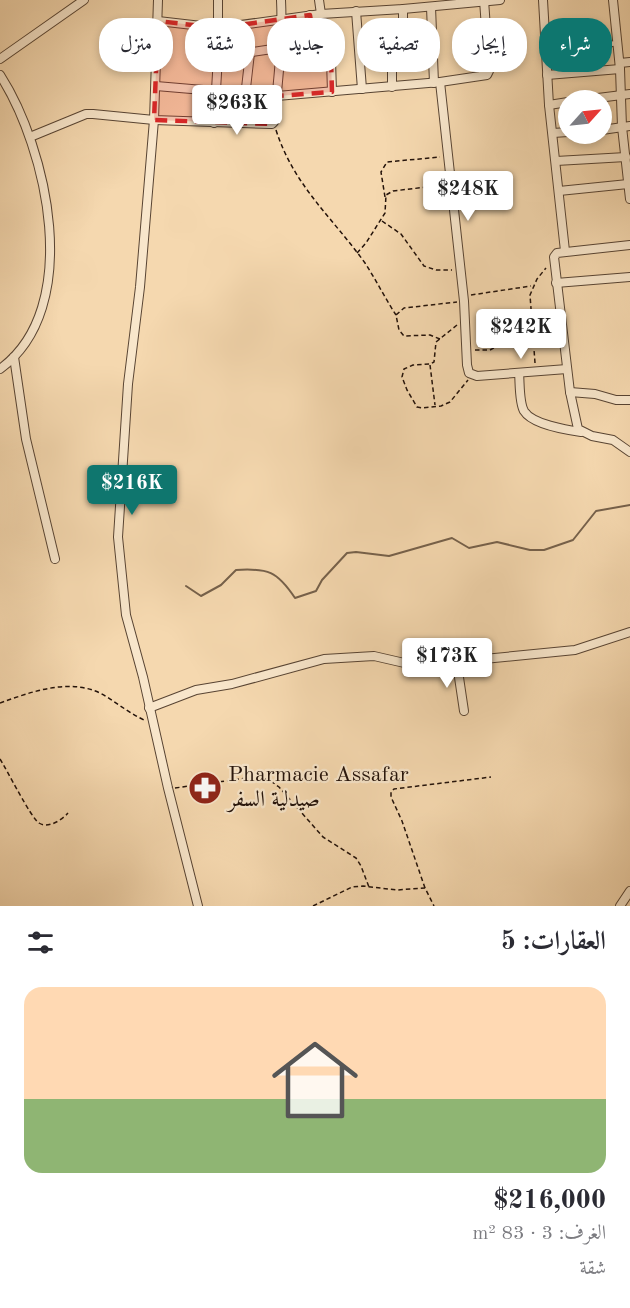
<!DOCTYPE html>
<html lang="ar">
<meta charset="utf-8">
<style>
:root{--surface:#fff;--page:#f2f2f3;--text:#2b2b33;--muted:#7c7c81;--line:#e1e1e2;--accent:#0f766e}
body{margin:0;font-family:"Old Standard TT",Amiri,serif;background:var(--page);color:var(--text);direction:rtl;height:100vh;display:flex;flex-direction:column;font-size:22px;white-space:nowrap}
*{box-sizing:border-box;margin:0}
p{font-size:20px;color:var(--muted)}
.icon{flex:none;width:33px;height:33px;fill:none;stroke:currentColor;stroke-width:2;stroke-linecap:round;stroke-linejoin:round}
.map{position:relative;height:906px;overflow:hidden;direction:ltr}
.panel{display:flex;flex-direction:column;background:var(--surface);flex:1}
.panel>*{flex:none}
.hud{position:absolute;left:18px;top:18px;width:594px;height:54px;direction:rtl;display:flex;gap:12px}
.needle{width:39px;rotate:63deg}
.buttons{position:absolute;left:558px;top:90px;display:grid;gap:12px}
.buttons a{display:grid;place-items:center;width:54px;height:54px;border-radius:50%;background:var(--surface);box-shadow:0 3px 9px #0003;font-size:30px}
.price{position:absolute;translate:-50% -51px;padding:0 14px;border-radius:6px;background:#fff;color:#222;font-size:20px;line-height:39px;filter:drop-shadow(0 2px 3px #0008)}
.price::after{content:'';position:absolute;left:50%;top:36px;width:18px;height:14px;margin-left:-9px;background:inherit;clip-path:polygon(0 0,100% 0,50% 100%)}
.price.on{background:var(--accent);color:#fff}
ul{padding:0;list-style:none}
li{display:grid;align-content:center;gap:12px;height:318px;padding:0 24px}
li+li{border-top:2px solid var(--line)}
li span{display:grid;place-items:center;height:186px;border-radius:18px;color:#555}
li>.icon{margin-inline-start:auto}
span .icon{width:108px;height:108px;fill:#fffc;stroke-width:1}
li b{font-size:26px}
h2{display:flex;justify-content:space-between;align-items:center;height:72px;padding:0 24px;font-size:26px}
.tag{padding:0 21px;border-radius:24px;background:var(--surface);box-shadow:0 3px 9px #0003;font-size:21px;line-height:54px}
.tag.on{background:var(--accent);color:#fff}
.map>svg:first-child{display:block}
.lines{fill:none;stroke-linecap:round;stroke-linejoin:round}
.stream{stroke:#76614b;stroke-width:2}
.lane-casing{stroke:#584433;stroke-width:7}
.street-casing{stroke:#584433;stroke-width:10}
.path{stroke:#23120a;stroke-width:1.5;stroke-dasharray:4.5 3;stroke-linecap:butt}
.lane{stroke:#f8e6cb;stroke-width:4.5}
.street{stroke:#f8e6cb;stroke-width:8}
.marked{fill:#d62828;fill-opacity:0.2;stroke:#d62828;stroke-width:4.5;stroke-dasharray:12 8;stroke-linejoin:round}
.labels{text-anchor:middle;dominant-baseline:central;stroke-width:4.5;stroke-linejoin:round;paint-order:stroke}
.poi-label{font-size:22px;fill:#23120a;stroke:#f8e6cb;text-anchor:start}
</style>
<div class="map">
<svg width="630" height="906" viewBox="0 0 630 906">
<rect width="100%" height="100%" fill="#f5d8af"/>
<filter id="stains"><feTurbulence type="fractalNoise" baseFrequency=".00333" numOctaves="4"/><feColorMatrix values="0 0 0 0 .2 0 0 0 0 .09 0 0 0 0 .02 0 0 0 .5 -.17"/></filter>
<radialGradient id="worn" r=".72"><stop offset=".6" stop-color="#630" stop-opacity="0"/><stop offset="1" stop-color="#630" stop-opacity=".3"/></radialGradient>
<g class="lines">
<path class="stream" d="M186 586 201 596 221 585 236 570C268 568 277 571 295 598L316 591 322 580 347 553 356 552 389 556 452 538 469 548 497 542 530 550H544L573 540 596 511 630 505"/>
<defs>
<path id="lane" d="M569 49 618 43"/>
<g id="street">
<path d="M158 0 154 120 140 287 128 384 118 537 126 615 143 677 168 788 198 906"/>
<path d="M319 0 321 14"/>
<path d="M543 0 549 105 565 251"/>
<path d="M613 0 620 69 622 127 630 199"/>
<path d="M431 7 434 83"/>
<path d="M356 11 362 89"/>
<path d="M310 15 317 59"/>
<path d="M158 21 219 28 321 14 403 9 500 0"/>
<path d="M397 50H433"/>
<path d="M218 57 279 48"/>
<path d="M0 59 84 0"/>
<path d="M279 62 329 58 331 60 332 92"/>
<path d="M620 63 630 62"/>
<path d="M0 75C47 148 84 308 0 369"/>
<path d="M547 75 620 69"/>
<path d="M440 82 464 301 467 365 469 373 477 376 567 369"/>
<path d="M156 86 215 91"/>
<path d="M392 87V58L403 40V9"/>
<path d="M277 96 440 82 487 75 489 71 484 0"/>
<path d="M582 100 630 94"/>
<path d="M549 105 568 102"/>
<path d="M214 123 218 57V0"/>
<path d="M242 123 250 53"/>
<path d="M602 130 630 126"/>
<path d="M553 133 568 132"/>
<path d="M30 137 86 114H93L154 120 272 124 274 122C278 82 283 40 281 0"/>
<path d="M556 161 626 157"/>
<path d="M559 191 628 184"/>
<path d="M630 245 557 253 554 257 570 392 578 429 592 436 613 440 630 452"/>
<path d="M556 283 630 277"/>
<path d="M14 357 26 439 55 559"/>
<path d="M519 373C520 384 519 402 524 411 532 424 566 430 581 432"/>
<path d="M570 392 595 394 616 400H630"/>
<path d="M457 664 464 711"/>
<path d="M149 708 196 690 232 684 324 659 374 656 413 665 441 666 484 659 575 650 630 632"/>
<path d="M620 906 630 891"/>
</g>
</defs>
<use href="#lane" class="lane-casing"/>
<use href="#street" class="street-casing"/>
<g class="path">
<path d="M276 130C294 186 332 217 365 263 376 280 385 298 396 315"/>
<path d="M385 197 381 172 387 162 440 157"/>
<path d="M382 221 401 234 424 266 436 270H452"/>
<path d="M357 253 366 243 385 213 386 195 393 191 444 185"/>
<path d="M471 295 531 286"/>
<path d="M457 325 436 342 434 362 430 364 413 365 404 369 402 377 407 390 417 407 422 408 441 406 450 402 468 380"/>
<path d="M440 339 430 335 404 336 399 330 396 315 404 308 457 302"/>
<path d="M475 350H490L515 336 532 334"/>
<path d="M535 363 530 295 537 279 546 268"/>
<path d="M430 365 435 405"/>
<path d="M0 703C31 692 68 678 100 693 115 701 127 712 144 720"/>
<path d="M0 759C7 770 31 818 39 823 48 829 62 820 68 813"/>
<path d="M175 788 254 777 268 779 279 787 323 837 356 858 361 866 369 887"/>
<path d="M425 888 402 821 391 797V792L394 789 491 777"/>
<path d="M313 906 352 887 363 886 397 890 425 888 434 906"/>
</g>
<use href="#lane" class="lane"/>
<use href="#street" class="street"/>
</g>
<path class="marked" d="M310 15 317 59H331L332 92 277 96 272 124 154 120 158 21 219 28Z"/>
<defs>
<symbol id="pharmacy-disc" viewBox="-11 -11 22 22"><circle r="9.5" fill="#8f2418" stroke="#f8e6cb"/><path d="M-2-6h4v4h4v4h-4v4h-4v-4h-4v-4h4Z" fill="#fff"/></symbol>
</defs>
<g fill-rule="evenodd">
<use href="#pharmacy-disc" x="186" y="769" width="38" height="38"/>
</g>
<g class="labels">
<g class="poi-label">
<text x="228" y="775">Pharmacie Assafar<tspan x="228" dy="25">صيدلية السفر</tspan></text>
</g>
</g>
<rect width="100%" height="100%" filter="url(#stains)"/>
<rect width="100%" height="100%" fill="url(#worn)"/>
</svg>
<div class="buttons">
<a><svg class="needle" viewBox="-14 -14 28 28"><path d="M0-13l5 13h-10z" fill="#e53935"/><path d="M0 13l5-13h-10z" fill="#7c7c81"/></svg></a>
</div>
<b class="price" style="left:237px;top:136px">$263K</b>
<b class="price" style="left:468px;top:222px">$248K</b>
<b class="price" style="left:521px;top:360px">$242K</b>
<b class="price on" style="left:132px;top:516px">$216K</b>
<b class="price" style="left:447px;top:689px">$173K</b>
<div class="hud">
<a class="tag on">شراء</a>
<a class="tag">إيجار</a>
<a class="tag">تصفية</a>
<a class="tag">جديد</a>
<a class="tag">شقة</a>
<a class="tag">منزل</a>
</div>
</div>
<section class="panel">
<h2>العقارات: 5<svg class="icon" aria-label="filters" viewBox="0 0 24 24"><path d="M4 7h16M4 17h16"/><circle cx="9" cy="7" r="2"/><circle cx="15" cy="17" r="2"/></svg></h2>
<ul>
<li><span style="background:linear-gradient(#ffd9b3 60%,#8fb573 0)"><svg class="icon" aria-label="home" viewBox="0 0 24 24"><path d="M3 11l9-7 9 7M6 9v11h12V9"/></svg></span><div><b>$216,000</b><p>الغرف: 3 · 83 m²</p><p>شقة</p></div></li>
</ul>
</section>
